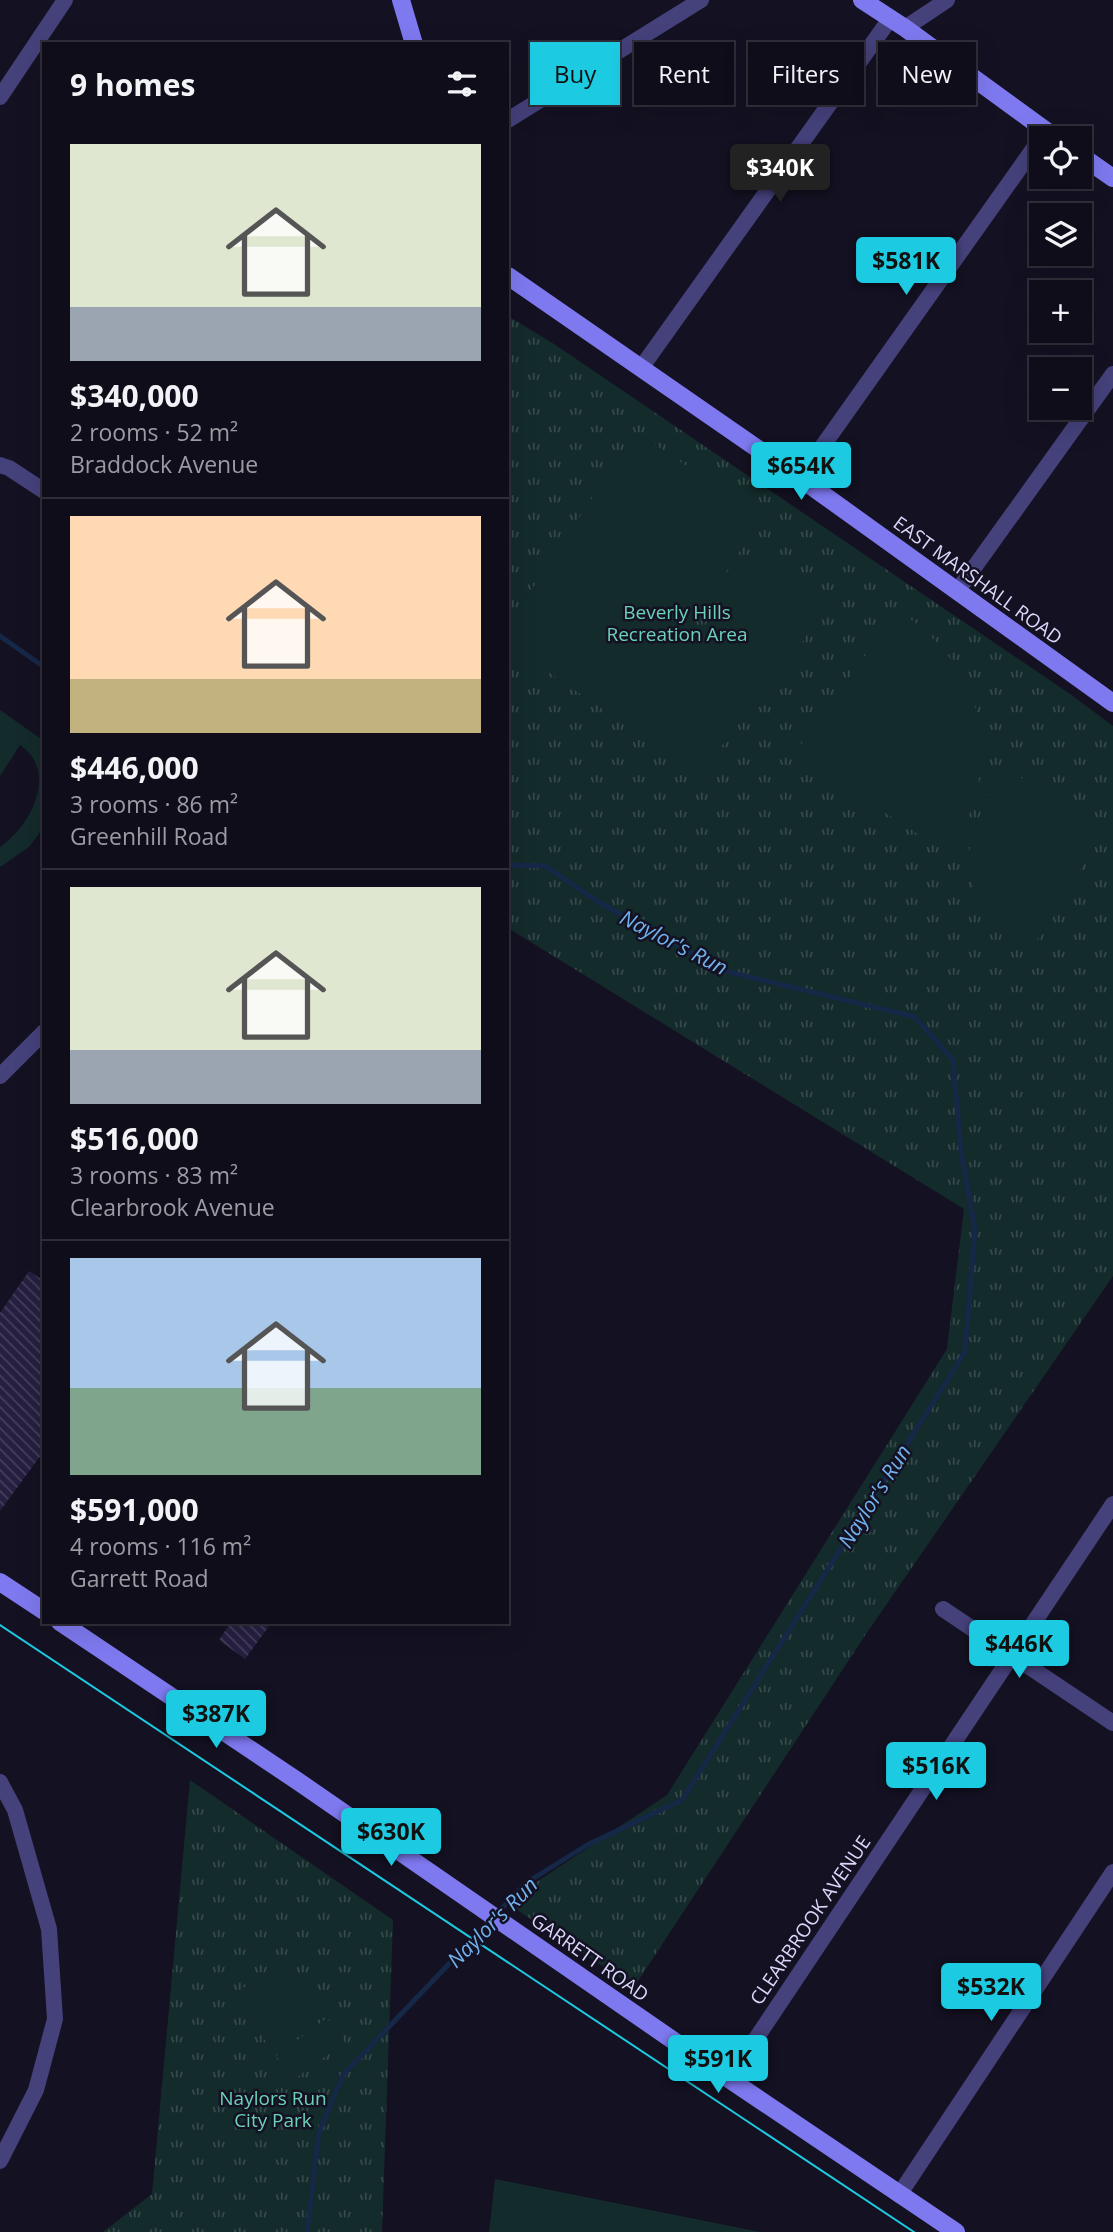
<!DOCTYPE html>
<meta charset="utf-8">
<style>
:root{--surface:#0f0d1a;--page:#181623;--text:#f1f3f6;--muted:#9b9ca2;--line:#2f2d39;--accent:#1ccae1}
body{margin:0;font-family:"Open Sans",sans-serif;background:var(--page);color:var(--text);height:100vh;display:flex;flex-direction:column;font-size:26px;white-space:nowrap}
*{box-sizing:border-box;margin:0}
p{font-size:23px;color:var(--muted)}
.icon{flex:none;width:38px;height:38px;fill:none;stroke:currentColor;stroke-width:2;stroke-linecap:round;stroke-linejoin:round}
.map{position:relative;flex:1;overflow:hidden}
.sheet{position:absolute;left:42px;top:42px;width:467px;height:1582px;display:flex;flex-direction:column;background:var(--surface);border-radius:0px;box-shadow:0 7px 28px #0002,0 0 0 2px var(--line)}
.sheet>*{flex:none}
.guide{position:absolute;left:530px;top:42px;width:478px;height:63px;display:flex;gap:14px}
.fabs{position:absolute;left:1029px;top:126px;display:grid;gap:14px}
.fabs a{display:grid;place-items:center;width:63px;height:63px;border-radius:0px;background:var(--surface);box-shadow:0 7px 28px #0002,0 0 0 2px var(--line);font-size:35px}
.price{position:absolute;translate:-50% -60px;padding:0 16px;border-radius:7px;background:var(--accent);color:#111;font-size:23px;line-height:46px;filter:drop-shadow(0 2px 4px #0008)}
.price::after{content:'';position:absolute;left:50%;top:42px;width:21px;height:16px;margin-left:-10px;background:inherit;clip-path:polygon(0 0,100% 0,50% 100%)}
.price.on{background:#222;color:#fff}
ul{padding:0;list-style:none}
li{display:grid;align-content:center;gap:14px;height:371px;padding:0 28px}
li+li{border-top:2px solid var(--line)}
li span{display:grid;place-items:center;height:217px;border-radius:0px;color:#555}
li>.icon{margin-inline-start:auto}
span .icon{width:126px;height:126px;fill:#fffc;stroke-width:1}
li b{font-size:30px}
h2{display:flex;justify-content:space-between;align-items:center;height:84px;padding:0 28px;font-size:30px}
.chip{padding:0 24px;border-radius:0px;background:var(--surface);box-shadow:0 7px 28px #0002,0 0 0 2px var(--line);font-size:24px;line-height:63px}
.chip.on{background:var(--accent);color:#111}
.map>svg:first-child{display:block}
.grass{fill:url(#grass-tufts)}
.pitch{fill:#142b2b}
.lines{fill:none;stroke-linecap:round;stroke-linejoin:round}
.stream{stroke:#162847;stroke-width:5}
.building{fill:url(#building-back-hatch)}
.street{stroke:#45417b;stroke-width:16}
.secondary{stroke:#7e79ef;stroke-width:18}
.tram{stroke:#1ccae1;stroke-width:2}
.labels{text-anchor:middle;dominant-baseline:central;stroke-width:5;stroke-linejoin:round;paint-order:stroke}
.street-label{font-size:19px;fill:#dbd6fa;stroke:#141122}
.park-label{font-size:19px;fill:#6bd1ba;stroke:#141122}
.water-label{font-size:21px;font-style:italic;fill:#71b2ee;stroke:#141122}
</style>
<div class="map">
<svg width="1113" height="2232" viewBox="0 0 1113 2232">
<defs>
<pattern id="grass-tufts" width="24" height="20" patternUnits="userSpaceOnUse" patternTransform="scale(1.75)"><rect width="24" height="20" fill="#142b2b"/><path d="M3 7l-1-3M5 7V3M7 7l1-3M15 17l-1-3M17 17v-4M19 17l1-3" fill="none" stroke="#36494b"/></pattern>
<pattern id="building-back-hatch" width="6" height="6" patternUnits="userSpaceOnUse" patternTransform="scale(1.75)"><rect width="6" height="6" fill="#261f40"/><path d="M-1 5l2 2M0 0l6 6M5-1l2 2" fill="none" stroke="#453f5c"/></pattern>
</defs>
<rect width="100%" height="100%" fill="#141122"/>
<g class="grass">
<path d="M508 316 554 344 1070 694 1113 726V1276L866 1634 634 1987 511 1906 535 1883 667 1795 947 1349 964 1209 508 928Z"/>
<path d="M190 1780 393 1920 382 2232H103L152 2194Z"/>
</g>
<g class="pitch">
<path d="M636 432 762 517 678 645H692L753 553 828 603 761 705 755 702 699 776 626 723 625 724 508 645V625Z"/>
<path d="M898 610C988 670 1006 764 949 854L794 754Z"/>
<path d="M0 710 44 741V827L29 847 0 867V847C31 826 59 772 20 745L0 776Z"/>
<path d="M1009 768 1099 839 1034 945C1018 933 994 918 983 903 951 860 981 804 1009 768Z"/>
<path d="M284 1958 302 1981 250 2020 232 1996Z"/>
<path d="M306 1988 324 2012 272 2050 255 2026Z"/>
<path d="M327 2018 345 2042 293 2080 276 2056Z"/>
<path d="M495 2179 760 2232H489Z"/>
</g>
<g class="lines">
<g class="stream">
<path d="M0 636 44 667"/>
<path d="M307 2232 319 2132 343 2075 526 1883 587 1845 682 1800 965 1352 975 1229 961 1152 953 1060 915 1017 725 971 600 903 545 866 508 865"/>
</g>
</g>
<g class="building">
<path d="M29 1271 44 1281V1451L0 1511V1313Z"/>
<path d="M231 1622H272L245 1659 219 1640Z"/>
</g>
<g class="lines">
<g class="street">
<path d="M905 28 947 0"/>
<path d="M0 97 65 0"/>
<path d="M508 120 701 0"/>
<path d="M641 368 890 19"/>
<path d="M0 465 9 468 44 491"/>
<path d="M800 478 1046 131"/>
<path d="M958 590 1113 374"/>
<path d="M0 1076 44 1032"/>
<path d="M943 1609 1113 1723"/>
<path d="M0 1782 15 1810 49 1929 55 2019 36 2090 0 2161"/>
<path d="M729 2079 1113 1504"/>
<path d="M899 2195 1113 1872"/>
</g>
<g class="secondary">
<path d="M401 0 414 44"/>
<path d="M862 0 905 28 1056 138"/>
<path d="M1080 155 1113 178"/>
<path d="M508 276 800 478 1113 703"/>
<path d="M0 1582 44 1611"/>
<path d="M60 1622 299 1782 729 2079 956 2232"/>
</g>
<path class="tram" d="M0 1625 914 2232"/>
</g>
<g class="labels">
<g class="street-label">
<text transform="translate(978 580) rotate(36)">EAST MARSHALL ROAD</text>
<text transform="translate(810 1920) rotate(-56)">CLEARBROOK AVENUE</text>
<text transform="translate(590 1957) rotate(35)">GARRETT ROAD</text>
</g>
<g class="park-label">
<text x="677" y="612">Beverly Hills<tspan x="677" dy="22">Recreation Area</tspan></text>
<text x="273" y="2098">Naylors Run<tspan x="273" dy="22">City Park</tspan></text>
</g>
<g class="water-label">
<text transform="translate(674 942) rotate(27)">Naylor's Run</text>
<text transform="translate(874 1496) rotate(-58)">Naylor's Run</text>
<text transform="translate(492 1922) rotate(-45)">Naylor's Run</text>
</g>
</g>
</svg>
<div class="fabs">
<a><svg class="icon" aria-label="locate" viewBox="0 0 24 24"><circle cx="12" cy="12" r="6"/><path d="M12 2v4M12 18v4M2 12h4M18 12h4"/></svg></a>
<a><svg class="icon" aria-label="layers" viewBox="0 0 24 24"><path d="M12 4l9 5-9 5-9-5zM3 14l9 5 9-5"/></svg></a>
<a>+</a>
<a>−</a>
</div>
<b class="price on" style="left:780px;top:204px">$340K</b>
<b class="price" style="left:906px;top:297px">$581K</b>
<b class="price" style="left:801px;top:502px">$654K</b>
<b class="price" style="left:1019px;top:1680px">$446K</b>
<b class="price" style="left:216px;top:1750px">$387K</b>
<b class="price" style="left:936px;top:1802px">$516K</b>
<b class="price" style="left:391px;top:1868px">$630K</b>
<b class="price" style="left:991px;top:2023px">$532K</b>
<b class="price" style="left:718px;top:2095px">$591K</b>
<div class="guide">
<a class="chip on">Buy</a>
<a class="chip">Rent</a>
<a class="chip">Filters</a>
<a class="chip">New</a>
</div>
<section class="sheet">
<h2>9 homes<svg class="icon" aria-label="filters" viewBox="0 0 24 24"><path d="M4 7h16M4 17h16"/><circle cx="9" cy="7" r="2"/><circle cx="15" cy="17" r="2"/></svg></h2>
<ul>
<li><span style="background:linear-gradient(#dfe7d0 75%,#9aa5b1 0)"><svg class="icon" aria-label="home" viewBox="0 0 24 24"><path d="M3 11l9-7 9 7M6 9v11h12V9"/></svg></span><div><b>$340,000</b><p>2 rooms · 52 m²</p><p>Braddock Avenue</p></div></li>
<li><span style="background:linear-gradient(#ffd9b3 75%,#c2b280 0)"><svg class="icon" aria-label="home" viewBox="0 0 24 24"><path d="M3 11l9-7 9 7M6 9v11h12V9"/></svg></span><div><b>$446,000</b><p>3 rooms · 86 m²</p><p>Greenhill Road</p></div></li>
<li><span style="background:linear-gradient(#dfe7d0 75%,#9aa5b1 0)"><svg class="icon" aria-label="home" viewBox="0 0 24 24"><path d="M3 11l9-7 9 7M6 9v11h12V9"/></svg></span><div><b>$516,000</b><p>3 rooms · 83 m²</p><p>Clearbrook Avenue</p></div></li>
<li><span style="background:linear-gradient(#a9c7e8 60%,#7fa58c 0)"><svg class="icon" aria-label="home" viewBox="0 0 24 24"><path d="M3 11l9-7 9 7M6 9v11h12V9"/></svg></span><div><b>$591,000</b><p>4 rooms · 116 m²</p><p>Garrett Road</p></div></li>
</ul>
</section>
</div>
